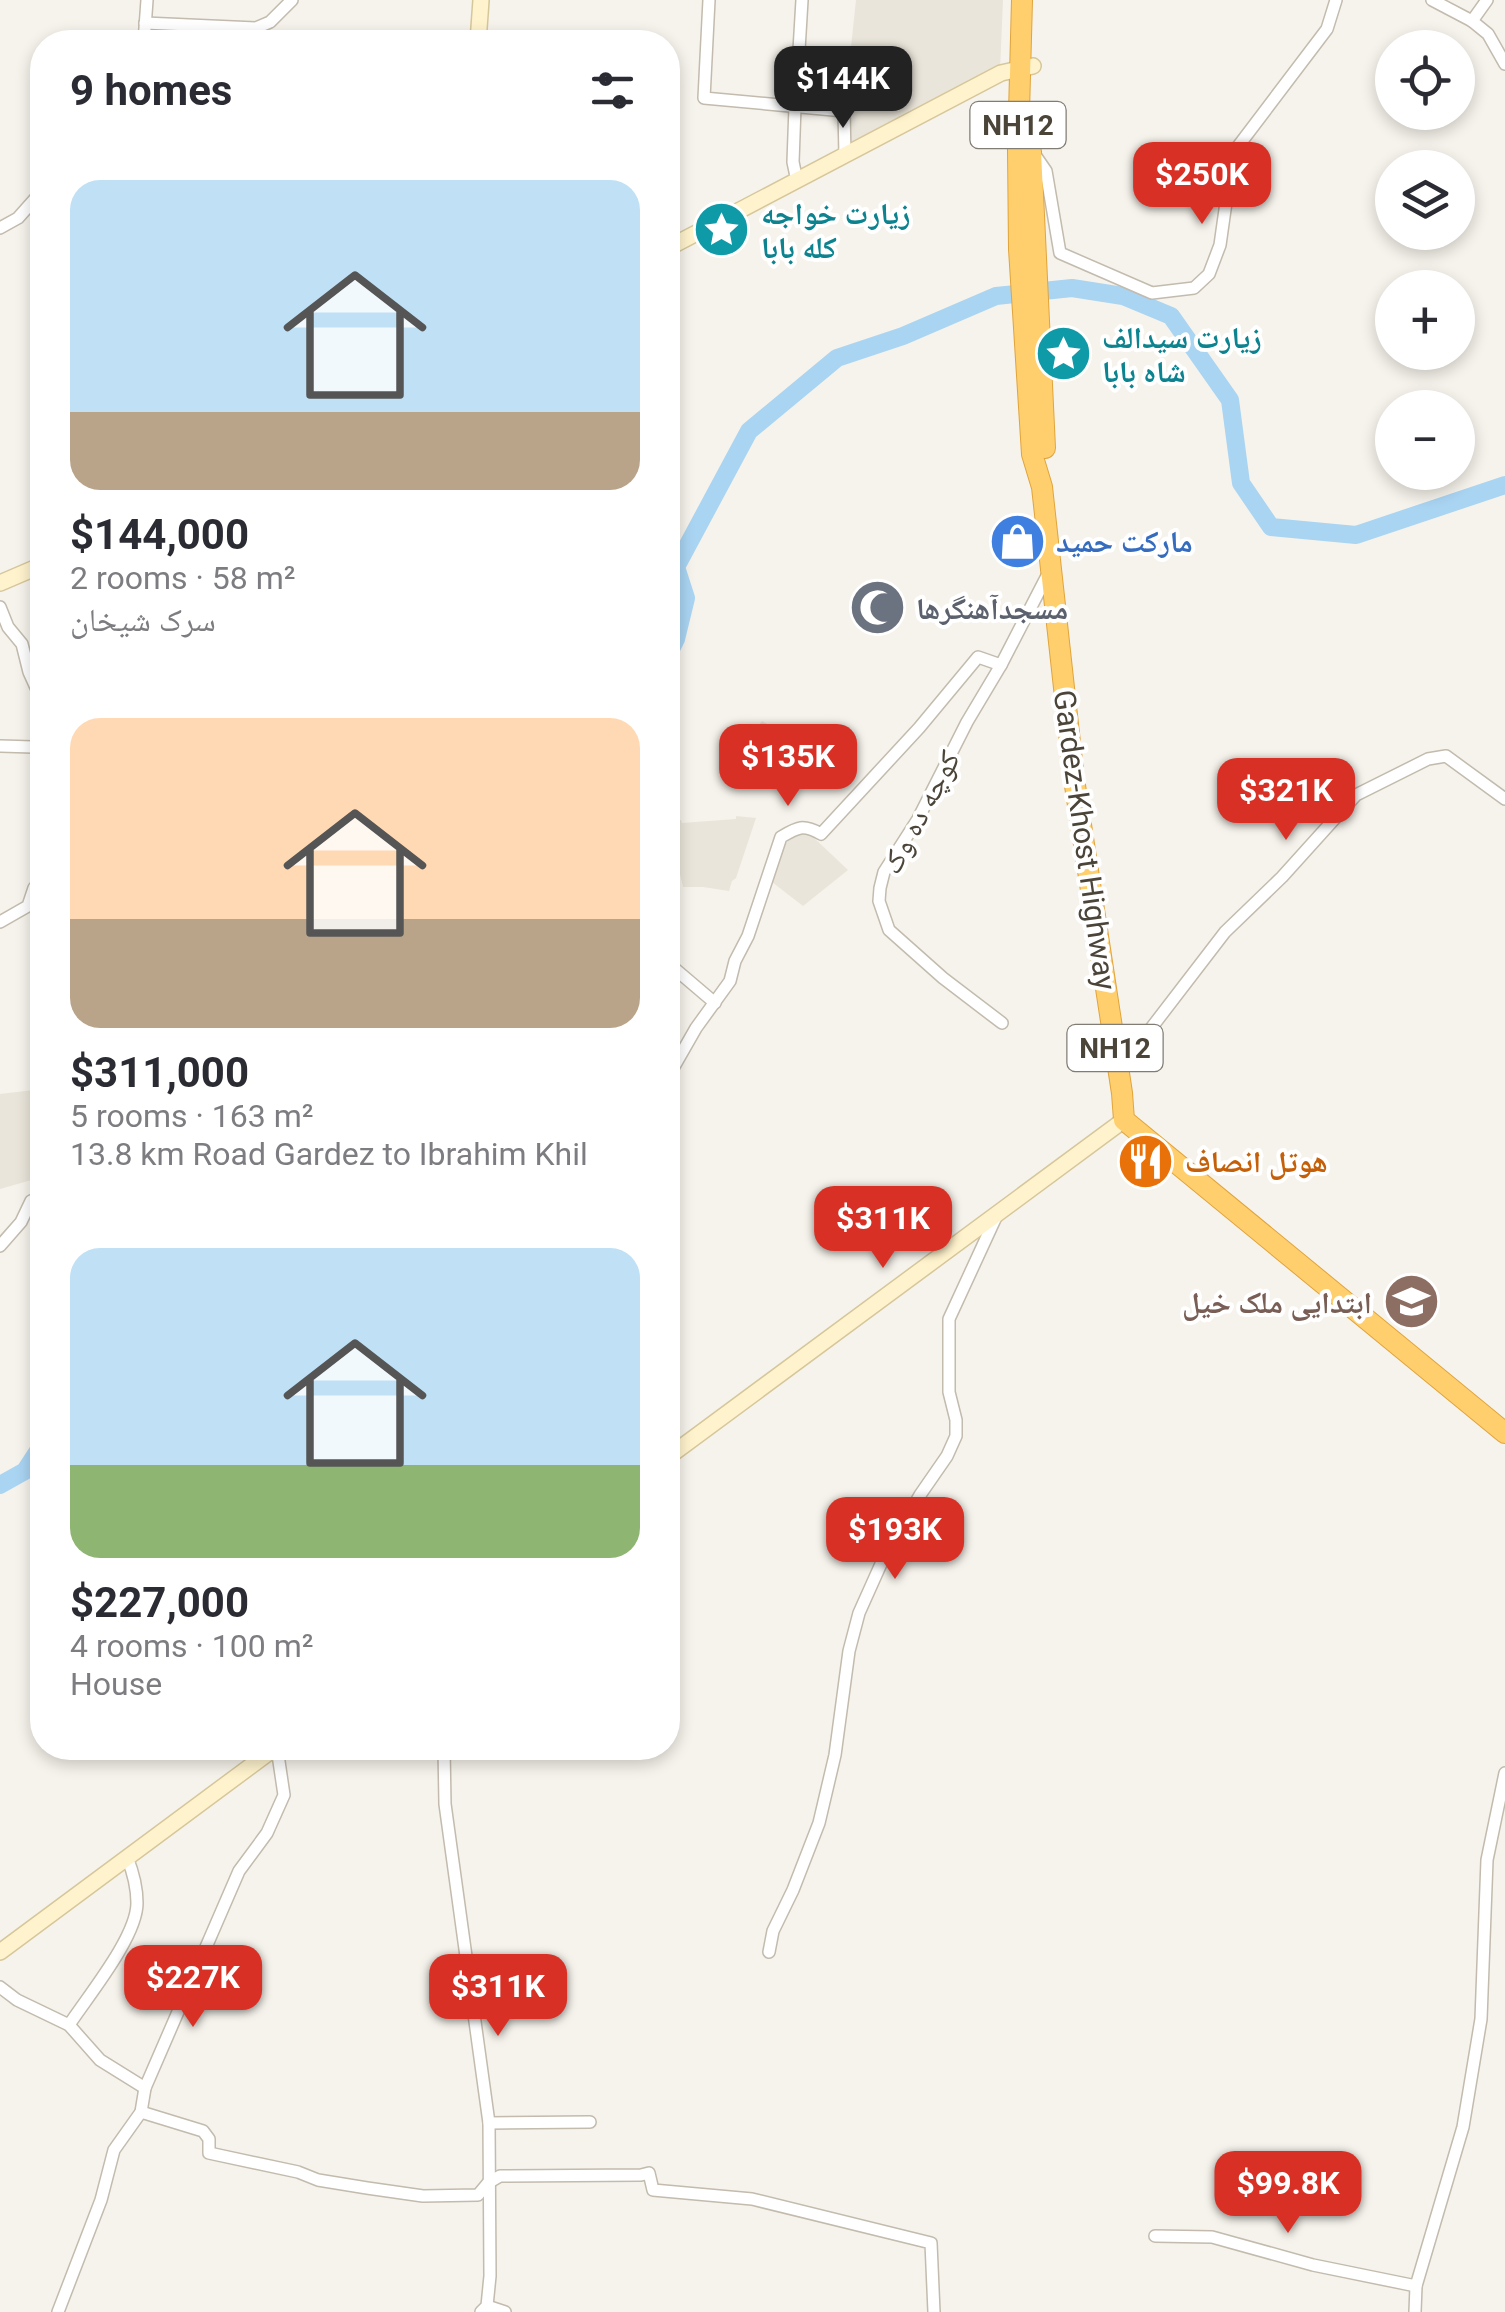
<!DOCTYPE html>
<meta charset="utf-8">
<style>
:root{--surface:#fff;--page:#f7f7f7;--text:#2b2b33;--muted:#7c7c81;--accent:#d93025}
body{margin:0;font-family:Roboto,"Noto Naskh Arabic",sans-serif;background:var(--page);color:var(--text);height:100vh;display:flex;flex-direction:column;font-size:38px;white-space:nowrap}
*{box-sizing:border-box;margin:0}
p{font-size:32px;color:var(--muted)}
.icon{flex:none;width:55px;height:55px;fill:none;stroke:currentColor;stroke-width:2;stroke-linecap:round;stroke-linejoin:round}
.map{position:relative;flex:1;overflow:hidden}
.details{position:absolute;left:30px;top:30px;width:650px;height:1730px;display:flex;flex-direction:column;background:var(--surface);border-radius:40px;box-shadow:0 5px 15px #0003}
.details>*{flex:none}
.tools{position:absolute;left:1375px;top:30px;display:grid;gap:20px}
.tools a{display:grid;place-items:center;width:100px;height:100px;border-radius:50%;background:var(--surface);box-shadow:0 5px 15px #0003;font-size:50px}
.price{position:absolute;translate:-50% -85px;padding:0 22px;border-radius:20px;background:var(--accent);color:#fff;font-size:32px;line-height:65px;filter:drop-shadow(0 2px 5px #0008)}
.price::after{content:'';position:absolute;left:50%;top:60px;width:30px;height:22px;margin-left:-15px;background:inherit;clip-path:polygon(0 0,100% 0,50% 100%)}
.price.on{background:#222;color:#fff}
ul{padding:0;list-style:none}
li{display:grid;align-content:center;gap:20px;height:530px;padding:0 40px}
li span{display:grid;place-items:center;height:310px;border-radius:30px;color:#555}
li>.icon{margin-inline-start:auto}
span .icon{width:180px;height:180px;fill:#fffc;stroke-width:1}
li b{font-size:42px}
h2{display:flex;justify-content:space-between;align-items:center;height:120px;padding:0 40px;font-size:42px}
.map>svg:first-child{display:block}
.residential{fill:#eae5da}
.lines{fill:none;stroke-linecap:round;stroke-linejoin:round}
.river{stroke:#a9d4f2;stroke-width:18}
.street-casing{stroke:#c2bbae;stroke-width:14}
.secondary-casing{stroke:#d6c79b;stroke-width:18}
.highway-casing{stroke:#e0a43c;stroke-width:22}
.street{stroke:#fff;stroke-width:11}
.secondary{stroke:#fff3cd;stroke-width:15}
.highway{stroke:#ffcf6e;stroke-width:20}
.labels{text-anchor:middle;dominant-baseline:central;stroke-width:8;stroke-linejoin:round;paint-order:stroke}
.shield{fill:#fff;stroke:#817c74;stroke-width:2.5}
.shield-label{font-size:28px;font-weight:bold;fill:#4b4439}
.culture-label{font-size:30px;font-weight:bold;fill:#0d838f;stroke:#fff;text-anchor:start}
.shop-label{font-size:30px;font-weight:bold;fill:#366cbe;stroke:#fff;text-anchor:start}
.worship-label{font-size:30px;font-weight:bold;fill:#5b616d;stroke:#fff;text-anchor:start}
.street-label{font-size:30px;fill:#4b4439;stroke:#fff}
.food-label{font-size:30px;font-weight:bold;fill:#c56008;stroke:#fff;text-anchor:start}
.education-label{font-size:30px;font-weight:bold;fill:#785e54;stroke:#fff;text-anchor:end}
</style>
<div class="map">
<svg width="1505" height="2312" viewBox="0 0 1505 2312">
<rect width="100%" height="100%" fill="#f6f3ec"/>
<g class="residential">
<path d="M856 0H1003L1000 71 847 147 844 113Z"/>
<path d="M762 721 786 735 822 745 821 761 808 787 776 764 742 746Z"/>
<path d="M736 816 756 818 736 878 732 881 729 891 703 887H683L670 831 677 820H681L682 823 736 819Z"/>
<path d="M801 831 814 838 848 870 803 906 772 882 775 857 792 836Z"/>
<path d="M42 1089V1177L0 1189V1094Z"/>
</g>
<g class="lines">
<g class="river">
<path d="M668 655 676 639 686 598 676 567 749 431 837 358 903 336 996 296 1072 288 1123 296 1171 316 1230 400 1241 483 1271 527 1356 535 1505 485"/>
<path d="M0 1485 25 1471 42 1445"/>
</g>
<defs>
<g id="street">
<path d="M709 0 704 98 844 111 845 156"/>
<path d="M1432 0 1472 21 1488 34 1505 64"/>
<path d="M1472 21 1487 0"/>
<path d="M145 23 256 28 270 22 292 0"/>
<path d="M144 42 147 0"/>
<path d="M796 100 802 0"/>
<path d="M795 107 793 162 797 181"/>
<path d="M1035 155 1046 171 1060 253 1152 293 1194 288 1209 274 1220 245 1233 153 1327 29 1336 0"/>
<path d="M0 228 18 218 42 191"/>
<path d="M0 607 8 627 22 644 29 672 39 694 42 724"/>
<path d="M0 746 33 747 42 745"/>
<path d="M0 922 28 906 34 888 42 881"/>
<path d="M668 963 715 1003"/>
<path d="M1002 1023 943 978 889 930 879 901 880 888 884 872 918 819 967 722 1001 665 1048 574"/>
<path d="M1119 1070 1225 932 1282 877 1356 795 1428 759 1446 756 1505 799"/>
<path d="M668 1077 696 1028 730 981 735 961 748 936 781 837C798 827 803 824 821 834L919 728 978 657 1001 665"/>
<path d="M0 1246 21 1222 31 1201 42 1196"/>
<path d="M444 1748 445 1804 489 2123 490 2276 487 2306 481 2312"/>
<path d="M769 1952 773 1931 793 1890 819 1823 835 1755 849 1651 859 1613 885 1555 920 1495 947 1456 956 1436V1420L949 1392V1319L996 1217"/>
<path d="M0 1987 17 2000 69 2025 100 2060 145 2088"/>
<path d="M69 2025C88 1996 137 1937 137 1903 137 1887 133 1872 127 1857"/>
<path d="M141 2112 203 2131 209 2139V2153L298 2172 318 2180 367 2188 423 2196 478 2195 488 2183 500 2176 641 2175 649 2173 653 2190 752 2199 931 2243 934 2312"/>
<path d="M489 2123 590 2122"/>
<path d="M1155 2236 1212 2237 1313 2265 1416 2286"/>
<path d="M487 2306 505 2312"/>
<path d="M58 2312 101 2200 114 2150 141 2112 145 2088 239 1871 267 1833 284 1795 277 1748"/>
<path d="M1415 2312 1416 2286 1463 2127 1481 2019 1487 1860 1505 1773"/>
</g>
<g id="secondary">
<path d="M478 42 481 0"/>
<path d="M668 248 1001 73 1033 66"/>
<path d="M0 583 42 565"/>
<path d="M668 1457 1124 1120"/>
<path d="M0 1952 275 1748"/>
</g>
<g id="highway">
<path d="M1022 0 1018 150 1019 249 1032 454 1042 487 1074 779 1122 1093 1124 1120 1505 1433"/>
<path d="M1031 152 1045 448"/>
</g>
</defs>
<use href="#street" class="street-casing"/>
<use href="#secondary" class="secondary-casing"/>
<use href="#highway" class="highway-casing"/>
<use href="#street" class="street"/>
<use href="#secondary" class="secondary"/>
<use href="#highway" class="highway"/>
</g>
<defs>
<symbol id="sight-disc" viewBox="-11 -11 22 22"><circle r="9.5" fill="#0f9aa8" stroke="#fff"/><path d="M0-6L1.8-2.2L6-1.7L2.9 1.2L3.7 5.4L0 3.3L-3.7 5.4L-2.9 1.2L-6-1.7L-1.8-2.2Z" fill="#fff"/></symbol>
<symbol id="shop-disc" viewBox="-11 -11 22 22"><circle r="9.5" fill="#3f7fe0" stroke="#fff"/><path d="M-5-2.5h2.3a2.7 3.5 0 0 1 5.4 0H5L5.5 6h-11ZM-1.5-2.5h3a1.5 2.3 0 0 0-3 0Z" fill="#fff"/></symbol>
<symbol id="mosque-disc" viewBox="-11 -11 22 22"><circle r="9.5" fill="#6b7280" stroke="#fff"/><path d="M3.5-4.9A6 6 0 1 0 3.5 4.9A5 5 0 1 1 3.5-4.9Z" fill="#fff"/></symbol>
<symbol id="restaurant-disc" viewBox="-11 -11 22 22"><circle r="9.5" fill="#e8710a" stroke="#fff"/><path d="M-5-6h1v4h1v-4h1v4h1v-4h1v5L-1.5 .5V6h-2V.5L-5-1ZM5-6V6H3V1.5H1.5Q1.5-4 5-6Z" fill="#fff"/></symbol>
<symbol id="school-disc" viewBox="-11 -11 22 22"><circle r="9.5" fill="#8d6e63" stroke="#fff"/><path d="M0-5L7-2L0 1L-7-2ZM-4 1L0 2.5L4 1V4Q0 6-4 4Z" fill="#fff"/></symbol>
</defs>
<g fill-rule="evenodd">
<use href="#sight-disc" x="690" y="198" width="63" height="63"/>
<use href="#sight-disc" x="1032" y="322" width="63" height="63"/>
<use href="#shop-disc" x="986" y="510" width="63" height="63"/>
<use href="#mosque-disc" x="846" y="576" width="63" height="63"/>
<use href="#restaurant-disc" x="1114" y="1130" width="63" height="63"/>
<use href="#school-disc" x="1380" y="1270" width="63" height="63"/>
</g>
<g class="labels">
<g class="shield">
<rect x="970.5" y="102" width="95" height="46" rx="8"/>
<rect x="1067.5" y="1025" width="95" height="46" rx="8"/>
</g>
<g class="shield-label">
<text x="1018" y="125">NH12</text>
<text x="1115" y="1048">NH12</text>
</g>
<g class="culture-label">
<text x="761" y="213">زیارت خواجه<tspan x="761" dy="34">کله بابا</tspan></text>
<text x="1102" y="337">زیارت سیدالف<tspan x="1102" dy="34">شاه بابا</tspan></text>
</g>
<g class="shop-label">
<text x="1056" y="541">مارکت حمید</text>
</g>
<g class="worship-label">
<text x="916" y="608">مسجدآهنگرها</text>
</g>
<g class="street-label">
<text transform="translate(920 812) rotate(-62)">کوچه ده وک</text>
<text transform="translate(1085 840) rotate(82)">Gardez-Khost Highway</text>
</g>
<g class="food-label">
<text x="1185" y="1161">هوتل انصاف</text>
</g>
<g class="education-label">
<text x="1372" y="1302">ابتدایی ملک خیل</text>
</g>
</g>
</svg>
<div class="tools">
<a><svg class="icon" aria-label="locate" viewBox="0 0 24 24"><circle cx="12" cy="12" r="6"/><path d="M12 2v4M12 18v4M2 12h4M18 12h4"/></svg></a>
<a><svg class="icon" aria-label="layers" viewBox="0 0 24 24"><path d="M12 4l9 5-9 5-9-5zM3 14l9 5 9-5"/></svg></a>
<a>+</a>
<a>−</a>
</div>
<b class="price on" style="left:843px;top:131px">$144K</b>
<b class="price" style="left:1202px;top:227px">$250K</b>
<b class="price" style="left:788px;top:809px">$135K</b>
<b class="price" style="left:1286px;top:843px">$321K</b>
<b class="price" style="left:883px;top:1271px">$311K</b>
<b class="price" style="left:895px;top:1582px">$193K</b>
<b class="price" style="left:193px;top:2030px">$227K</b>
<b class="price" style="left:498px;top:2039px">$311K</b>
<b class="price" style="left:1288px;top:2236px">$99.8K</b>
<section class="details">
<h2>9 homes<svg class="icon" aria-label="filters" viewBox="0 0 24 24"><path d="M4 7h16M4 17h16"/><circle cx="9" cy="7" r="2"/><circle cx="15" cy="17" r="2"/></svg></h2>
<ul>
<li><span style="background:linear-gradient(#bfe0f5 75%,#b9a48a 0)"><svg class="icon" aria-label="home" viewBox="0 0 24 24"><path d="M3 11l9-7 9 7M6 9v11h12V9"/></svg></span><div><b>$144,000</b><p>2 rooms · 58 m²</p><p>سرک شیخان</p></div></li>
<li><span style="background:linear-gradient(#ffd9b3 65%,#b9a48a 0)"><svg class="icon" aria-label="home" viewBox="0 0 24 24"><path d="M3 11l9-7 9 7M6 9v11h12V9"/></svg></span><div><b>$311,000</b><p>5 rooms · 163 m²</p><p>13.8 km Road Gardez to Ibrahim Khil</p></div></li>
<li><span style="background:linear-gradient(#bfe0f5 70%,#8fb573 0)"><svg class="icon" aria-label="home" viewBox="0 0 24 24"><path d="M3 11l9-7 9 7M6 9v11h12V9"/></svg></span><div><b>$227,000</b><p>4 rooms · 100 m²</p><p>House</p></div></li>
</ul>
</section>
</div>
